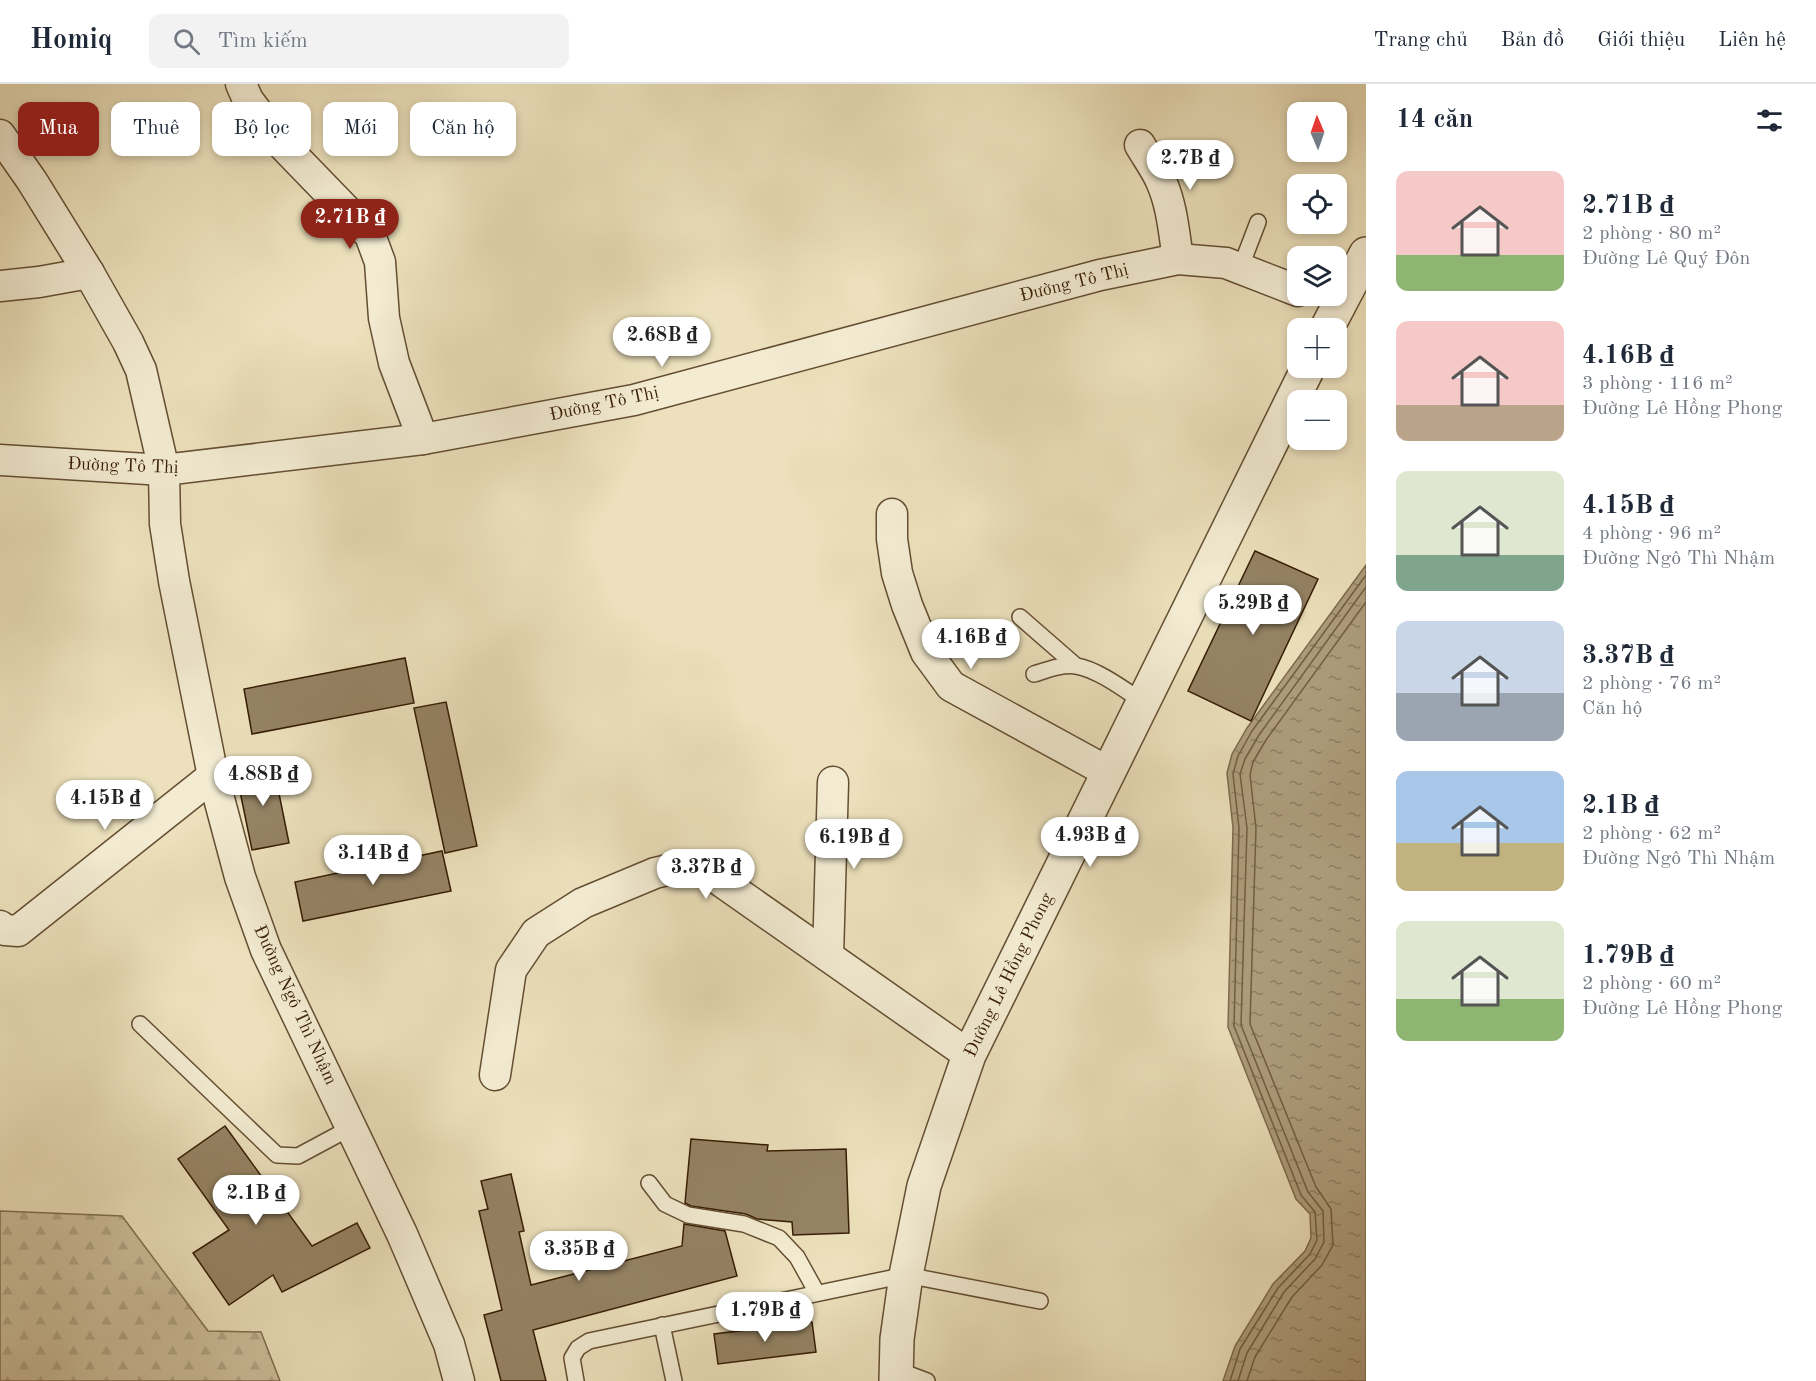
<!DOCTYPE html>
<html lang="vi">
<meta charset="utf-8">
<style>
:root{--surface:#fff;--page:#f2f2f3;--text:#1f2937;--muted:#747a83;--line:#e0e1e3;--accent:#8f2418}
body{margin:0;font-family:"Old Standard TT",serif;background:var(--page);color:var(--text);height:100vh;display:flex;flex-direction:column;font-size:22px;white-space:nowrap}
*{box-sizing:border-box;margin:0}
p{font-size:20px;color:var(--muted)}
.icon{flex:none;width:33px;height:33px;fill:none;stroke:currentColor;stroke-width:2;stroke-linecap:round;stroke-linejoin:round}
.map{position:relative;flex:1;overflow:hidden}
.drawer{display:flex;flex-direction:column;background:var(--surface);width:450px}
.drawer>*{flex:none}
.top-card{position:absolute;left:18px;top:18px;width:570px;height:54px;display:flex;gap:12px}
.needle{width:39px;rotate:358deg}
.controls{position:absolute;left:1287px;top:18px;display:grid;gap:12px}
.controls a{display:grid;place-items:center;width:60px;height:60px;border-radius:12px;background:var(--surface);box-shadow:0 3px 9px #0003;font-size:30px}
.price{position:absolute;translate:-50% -51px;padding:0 14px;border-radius:21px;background:#fff;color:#222;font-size:20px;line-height:39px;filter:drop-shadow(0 2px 3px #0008)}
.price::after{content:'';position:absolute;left:50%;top:36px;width:18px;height:14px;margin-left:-9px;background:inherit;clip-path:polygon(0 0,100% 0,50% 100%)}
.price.active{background:var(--accent);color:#fff}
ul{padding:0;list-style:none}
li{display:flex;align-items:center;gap:18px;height:150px;padding:0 30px}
li span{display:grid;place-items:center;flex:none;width:168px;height:120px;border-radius:12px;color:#555}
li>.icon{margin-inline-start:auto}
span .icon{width:72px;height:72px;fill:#fffc;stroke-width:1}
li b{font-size:26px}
h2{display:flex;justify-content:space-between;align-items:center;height:72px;padding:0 30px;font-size:26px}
.tag{padding:0 21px;border-radius:12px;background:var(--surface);box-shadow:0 3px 9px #0003;font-size:21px;line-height:54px}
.tag.active{background:var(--accent);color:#fff}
header{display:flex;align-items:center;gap:36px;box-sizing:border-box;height:84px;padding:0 30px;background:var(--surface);border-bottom:2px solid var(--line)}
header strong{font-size:28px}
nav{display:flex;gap:33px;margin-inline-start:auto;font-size:21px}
.search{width:420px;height:54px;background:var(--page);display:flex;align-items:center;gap:15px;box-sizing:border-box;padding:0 21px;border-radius:12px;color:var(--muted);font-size:22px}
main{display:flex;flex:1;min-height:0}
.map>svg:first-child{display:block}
.forest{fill:url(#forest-firs);stroke:#826e50;stroke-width:1.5}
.water{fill:url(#water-ripples);stroke:#7e6a4d;stroke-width:1.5}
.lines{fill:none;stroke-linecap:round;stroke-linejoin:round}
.shore{stroke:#725e40;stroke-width:1.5}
.building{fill:#958364;stroke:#371d04;stroke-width:1.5}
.service-casing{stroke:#644e32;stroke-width:18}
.minor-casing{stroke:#644e32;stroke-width:33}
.tertiary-casing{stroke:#644e32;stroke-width:36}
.service{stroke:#f3ecd3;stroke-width:15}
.minor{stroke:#f3ecd3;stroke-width:30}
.tertiary{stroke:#f3ecd3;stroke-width:33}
.labels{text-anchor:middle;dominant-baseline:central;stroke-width:4.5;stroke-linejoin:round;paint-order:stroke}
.street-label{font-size:18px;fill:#371d04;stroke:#f3ecd3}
</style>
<header>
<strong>Homiq</strong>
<div class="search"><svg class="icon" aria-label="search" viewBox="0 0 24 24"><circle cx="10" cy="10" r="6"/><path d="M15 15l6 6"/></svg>Tìm kiếm</div>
<nav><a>Trang chủ</a><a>Bản đồ</a><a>Giới thiệu</a><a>Liên hệ</a></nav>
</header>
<main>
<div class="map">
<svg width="1366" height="1297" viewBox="0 0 1366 1297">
<defs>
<pattern id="forest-firs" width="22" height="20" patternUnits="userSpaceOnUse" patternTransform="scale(1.5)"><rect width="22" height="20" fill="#cdc09d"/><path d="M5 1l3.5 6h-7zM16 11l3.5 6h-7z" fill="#b1a586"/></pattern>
<pattern id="water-ripples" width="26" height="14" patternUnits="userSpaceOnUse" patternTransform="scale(1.5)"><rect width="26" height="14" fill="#ae9e7d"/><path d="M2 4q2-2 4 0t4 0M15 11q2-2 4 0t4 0" fill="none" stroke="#8e8064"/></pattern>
</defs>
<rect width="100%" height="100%" fill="#ece1bc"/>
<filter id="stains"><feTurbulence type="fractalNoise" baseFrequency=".00333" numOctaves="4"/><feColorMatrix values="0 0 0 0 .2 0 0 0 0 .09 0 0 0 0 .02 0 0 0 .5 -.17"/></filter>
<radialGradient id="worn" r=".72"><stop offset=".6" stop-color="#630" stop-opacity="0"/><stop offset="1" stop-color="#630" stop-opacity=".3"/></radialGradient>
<path class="forest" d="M0 1127 122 1132 208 1247 261 1248 280 1297H0Z"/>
<path class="water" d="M1366 481V1297H1223L1235 1262 1273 1200 1305 1167 1311 1154 1310 1130 1296 1115 1228 943 1233 744 1227 689 1232 670 1247 644Z"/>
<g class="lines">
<g class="shore">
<path d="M1230 1297 1240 1265 1278 1204 1310 1170 1317 1156 1315 1128 1301 1111 1234 942 1239 744 1233 690 1238 672 1252 647 1366 491"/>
<path d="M1238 1297 1247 1269 1284 1208 1315 1175 1324 1158 1323 1127 1308 1108 1241 941 1247 744 1240 690 1245 675 1259 651 1366 503"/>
<path d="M1247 1297 1255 1273 1292 1213 1322 1181 1333 1161 1331 1125 1316 1103 1250 940 1256 744 1250 691 1253 678 1266 656 1366 518"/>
</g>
</g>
<g class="building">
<path d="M1255 467 1318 495 1251 637 1188 607Z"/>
<path d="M405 574 414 619 252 650 244 605Z"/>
<path d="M446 618 477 762 445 769 414 624Z"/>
<path d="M273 680 289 759 252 766 236 688Z"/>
<path d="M442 767 451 807 303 837 295 798Z"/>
<path d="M225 1042 312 1162 357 1139 370 1164 282 1208 273 1191 229 1221 193 1169 229 1146 178 1075Z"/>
<path d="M691 1055 768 1061 767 1067 846 1065 849 1149 793 1151 792 1138 757 1135 746 1130 691 1122 685 1119Z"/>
<path d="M511 1090 524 1147 519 1148 531 1201 682 1162 684 1140 725 1147 737 1192 533 1246 546 1297H501L484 1231 502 1226 479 1127 488 1125 481 1097Z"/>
<path d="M812 1238 816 1268 718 1280 714 1250Z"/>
</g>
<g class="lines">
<defs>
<g id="service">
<path d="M1240 185 1258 138"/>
<path d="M1020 533 1075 581"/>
<path d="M1034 590C1047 586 1062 580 1076 582 1097 585 1125 606 1143 618"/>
<path d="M140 940 277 1071 298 1072 352 1043"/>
<path d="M649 1099 665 1120 688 1131 744 1140 779 1154 797 1173 817 1209"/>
<path d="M662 1241 674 1297"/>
<path d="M895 1285 927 1297"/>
<path d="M576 1297 572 1274 578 1264 589 1257 906 1191 1040 1217"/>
</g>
<g id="minor">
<path d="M241 0 248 16 278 56 370 151 380 178 384 234 394 279 423 355"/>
<path d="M0 51 32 97 89 189 128 258 141 286 164 386 165 440 174 497 213 692 240 793 266 866 402 1150 449 1260 459 1297"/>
<path d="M1140 61C1147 73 1156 85 1161 97 1172 121 1174 149 1178 175"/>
<path d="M0 202 39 198 89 189"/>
<path d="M0 376 164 386 423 355 634 316 1100 191 1178 175 1226 179 1298 207"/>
<path d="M892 430V455L897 489 907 521 926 568 951 602 1108 688"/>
<path d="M0 842 5 846 18 847 213 692"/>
<path d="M828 872 833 698"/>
<path d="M495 991 511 886 536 849 583 819 655 789 680 783 705 786 969 971"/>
</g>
<g id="tertiary">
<path d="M1327 244 1366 170"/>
<path d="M896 1297 897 1255 906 1191 924 1102 969 971 1308 284"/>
</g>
</defs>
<use href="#service" class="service-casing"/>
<use href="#minor" class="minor-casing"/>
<use href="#tertiary" class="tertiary-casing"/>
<use href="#service" class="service"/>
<use href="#minor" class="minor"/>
<use href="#tertiary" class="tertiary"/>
</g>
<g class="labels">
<g class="street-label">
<text transform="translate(1074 199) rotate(-14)">Đường Tô Thị</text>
<text transform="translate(604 320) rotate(-12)">Đường Tô Thị</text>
<text transform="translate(123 382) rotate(2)">Đường Tô Thị</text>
<text transform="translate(1009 891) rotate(-64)">Đường Lê Hồng Phong</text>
<text transform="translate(295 921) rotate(65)">Đường Ngô Thì Nhậm</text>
</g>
</g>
<rect width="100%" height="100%" filter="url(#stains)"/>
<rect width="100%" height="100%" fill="url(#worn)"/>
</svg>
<div class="controls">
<a><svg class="needle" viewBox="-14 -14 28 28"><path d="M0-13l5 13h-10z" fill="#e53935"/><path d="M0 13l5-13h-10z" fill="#747a83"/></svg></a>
<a><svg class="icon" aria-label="locate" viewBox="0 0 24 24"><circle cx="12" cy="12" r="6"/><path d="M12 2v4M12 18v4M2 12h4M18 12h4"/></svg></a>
<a><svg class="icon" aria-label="layers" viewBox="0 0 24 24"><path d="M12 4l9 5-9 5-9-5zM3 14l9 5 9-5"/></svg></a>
<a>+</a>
<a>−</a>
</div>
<b class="price" style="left:1190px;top:107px">2.7B ₫</b>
<b class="price active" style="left:350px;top:166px">2.71B ₫</b>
<b class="price" style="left:662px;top:284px">2.68B ₫</b>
<b class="price" style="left:1253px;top:552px">5.29B ₫</b>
<b class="price" style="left:971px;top:586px">4.16B ₫</b>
<b class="price" style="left:263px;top:723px">4.88B ₫</b>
<b class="price" style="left:105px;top:747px">4.15B ₫</b>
<b class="price" style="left:1090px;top:784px">4.93B ₫</b>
<b class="price" style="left:854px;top:786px">6.19B ₫</b>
<b class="price" style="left:373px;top:802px">3.14B ₫</b>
<b class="price" style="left:706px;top:816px">3.37B ₫</b>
<b class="price" style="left:256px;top:1142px">2.1B ₫</b>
<b class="price" style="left:579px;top:1198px">3.35B ₫</b>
<b class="price" style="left:765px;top:1259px">1.79B ₫</b>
<div class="top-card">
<a class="tag active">Mua</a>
<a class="tag">Thuê</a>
<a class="tag">Bộ lọc</a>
<a class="tag">Mới</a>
<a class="tag">Căn hộ</a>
</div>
</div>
<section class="drawer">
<h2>14 căn<svg class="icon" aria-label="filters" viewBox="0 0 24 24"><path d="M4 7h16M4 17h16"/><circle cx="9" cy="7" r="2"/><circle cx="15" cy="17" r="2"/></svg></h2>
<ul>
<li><span style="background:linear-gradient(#f6c9c9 70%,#8fb573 0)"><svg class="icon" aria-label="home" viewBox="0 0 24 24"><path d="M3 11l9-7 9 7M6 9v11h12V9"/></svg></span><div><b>2.71B ₫</b><p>2 phòng · 80 m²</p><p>Đường Lê Quý Đôn</p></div></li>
<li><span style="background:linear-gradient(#f6c9c9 70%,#b9a48a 0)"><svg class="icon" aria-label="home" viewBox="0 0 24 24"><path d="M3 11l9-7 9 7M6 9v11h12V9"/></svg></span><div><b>4.16B ₫</b><p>3 phòng · 116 m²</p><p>Đường Lê Hồng Phong</p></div></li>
<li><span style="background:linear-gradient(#dfe7d0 70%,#7fa58c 0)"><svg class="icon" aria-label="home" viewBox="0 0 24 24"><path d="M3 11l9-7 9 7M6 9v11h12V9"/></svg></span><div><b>4.15B ₫</b><p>4 phòng · 96 m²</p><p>Đường Ngô Thì Nhậm</p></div></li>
<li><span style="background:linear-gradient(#c9d6e8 60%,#9aa5b1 0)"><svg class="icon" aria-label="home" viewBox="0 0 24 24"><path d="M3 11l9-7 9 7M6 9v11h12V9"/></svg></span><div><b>3.37B ₫</b><p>2 phòng · 76 m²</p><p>Căn hộ</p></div></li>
<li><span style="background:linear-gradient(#a9c7e8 60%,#c2b280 0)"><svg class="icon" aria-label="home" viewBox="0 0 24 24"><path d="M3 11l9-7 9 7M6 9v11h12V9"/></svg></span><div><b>2.1B ₫</b><p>2 phòng · 62 m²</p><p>Đường Ngô Thì Nhậm</p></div></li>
<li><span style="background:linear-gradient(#dfe7d0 65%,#8fb573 0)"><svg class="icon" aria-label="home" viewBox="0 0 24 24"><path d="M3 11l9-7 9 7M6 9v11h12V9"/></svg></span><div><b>1.79B ₫</b><p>2 phòng · 60 m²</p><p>Đường Lê Hồng Phong</p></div></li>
</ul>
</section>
</main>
